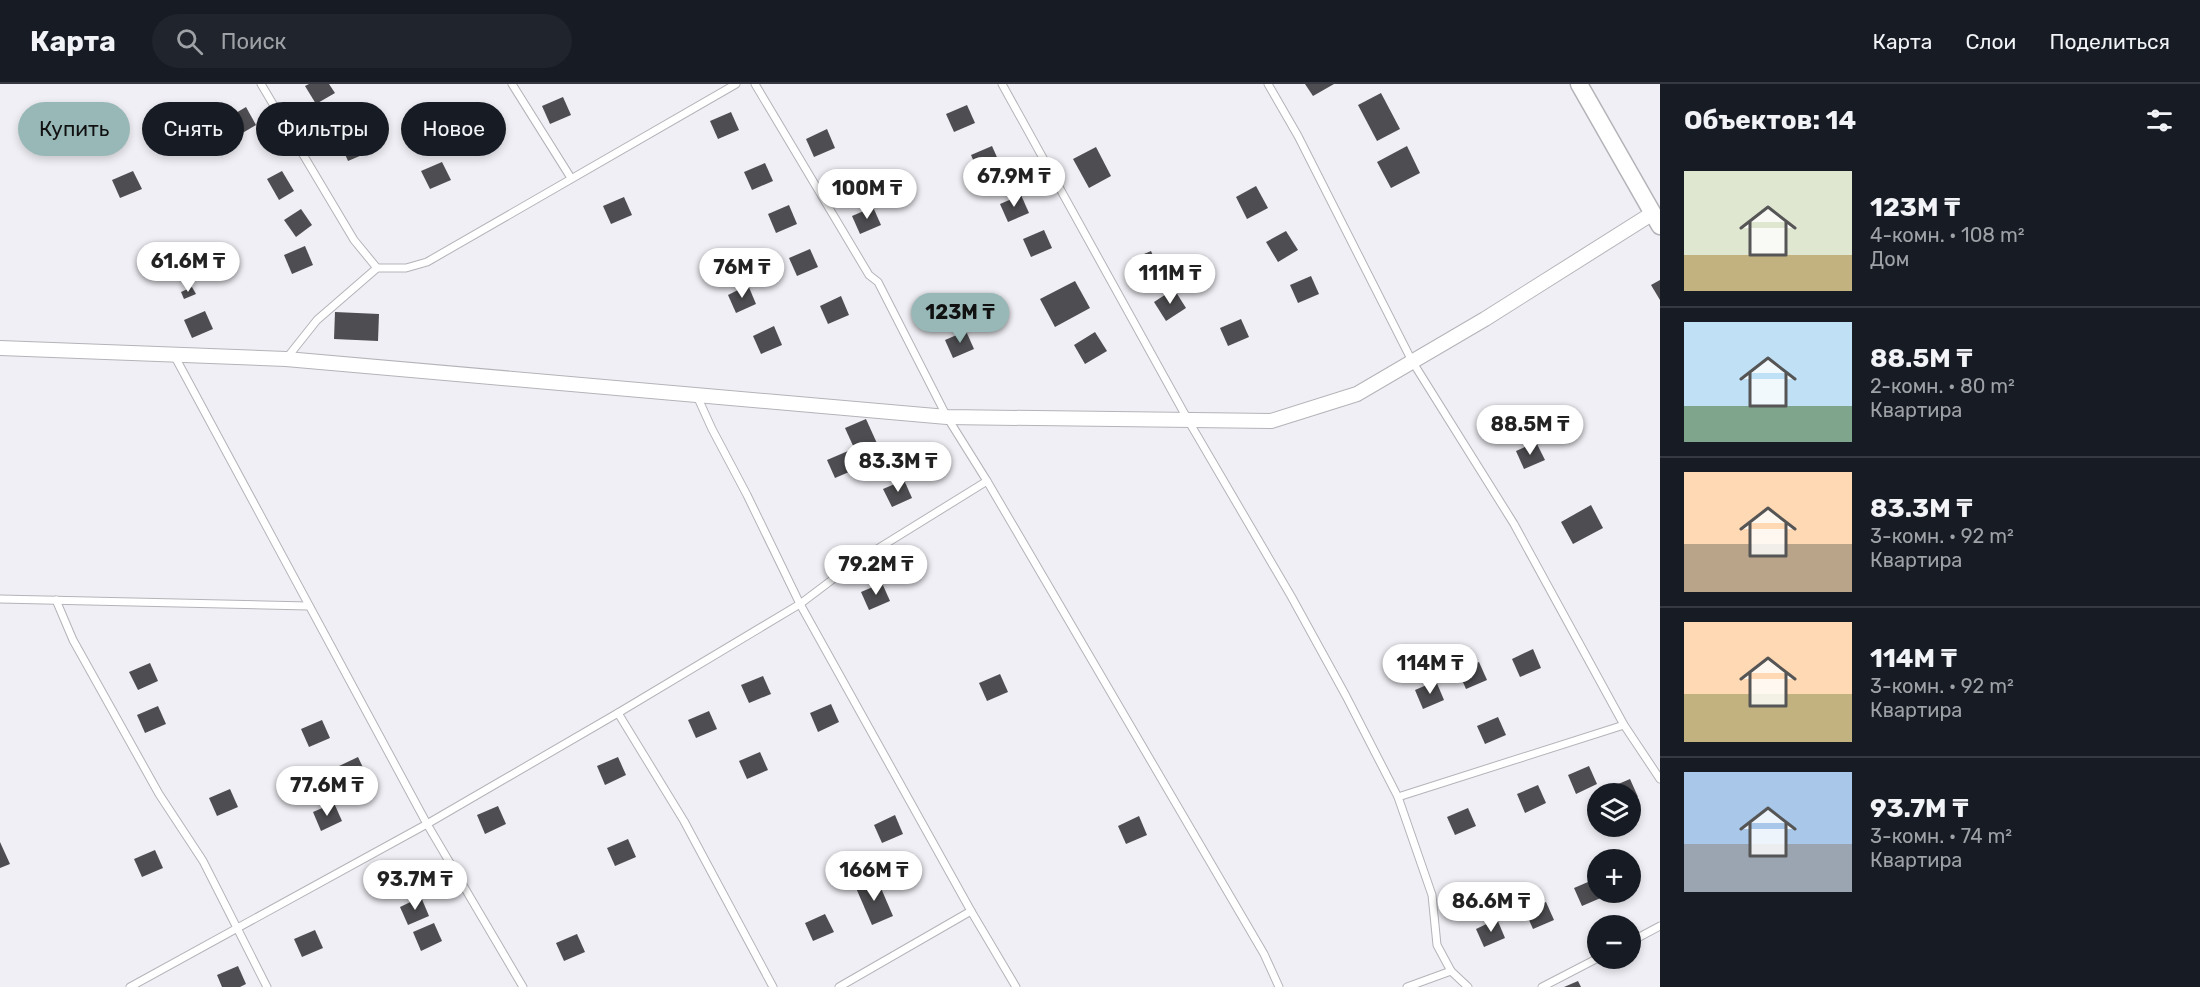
<!DOCTYPE html>
<html lang="ru">
<meta charset="utf-8">
<style>
:root{--surface:#171b24;--page:#20242c;--text:#f1f3f6;--muted:#9ea1a6;--line:#363941;--accent:#97b8b6}
body{margin:0;font-family:Rubik,sans-serif;background:var(--page);color:var(--text);height:100vh;display:flex;flex-direction:column;font-size:22px;white-space:nowrap}
*{box-sizing:border-box;margin:0}
p{font-size:20px;color:var(--muted)}
.icon{flex:none;width:33px;height:33px;fill:none;stroke:currentColor;stroke-width:2;stroke-linecap:round;stroke-linejoin:round}
.map{position:relative;flex:1;overflow:hidden}
.side{display:flex;flex-direction:column;background:var(--surface);width:540px}
.side>*{flex:none}
.top-card{position:absolute;left:18px;top:18px;width:570px;height:54px;display:flex;gap:12px}
.buttons{position:absolute;left:1587px;top:699px;display:grid;gap:12px}
.buttons a{display:grid;place-items:center;width:54px;height:54px;border-radius:50%;background:var(--surface);box-shadow:0 3px 9px #0003;font-size:30px}
.price{position:absolute;translate:-50% -51px;padding:0 14px;border-radius:21px;background:#fff;color:#222;font-size:20px;line-height:39px;filter:drop-shadow(0 2px 3px #0008)}
.price::after{content:'';position:absolute;left:50%;top:36px;width:18px;height:14px;margin-left:-9px;background:inherit;clip-path:polygon(0 0,100% 0,50% 100%)}
.price.active{background:var(--accent);color:#111}
ul{padding:0;list-style:none}
li{display:flex;align-items:center;gap:18px;height:150px;padding:0 24px}
li+li{border-top:2px solid var(--line)}
li span{display:grid;place-items:center;flex:none;width:168px;height:120px;border-radius:0px;color:#555}
li>.icon{margin-inline-start:auto}
span .icon{width:72px;height:72px;fill:#fffc;stroke-width:1}
li b{font-size:26px}
h2{display:flex;justify-content:space-between;align-items:center;height:72px;padding:0 24px;font-size:26px}
.tag{padding:0 21px;border-radius:27px;background:var(--surface);box-shadow:0 3px 9px #0003;font-size:21px;line-height:54px}
.tag.active{background:var(--accent);color:#111}
header{display:flex;align-items:center;gap:36px;box-sizing:border-box;height:84px;padding:0 30px;background:var(--surface);border-bottom:2px solid var(--line)}
header strong{font-size:28px}
nav{display:flex;gap:33px;margin-inline-start:auto;font-size:21px}
.search{width:420px;height:54px;background:var(--page);display:flex;align-items:center;gap:15px;box-sizing:border-box;padding:0 21px;border-radius:33px;color:var(--muted);font-size:22px}
main{display:flex;flex:1;min-height:0}
.map>svg:first-child{display:block}
.building{fill:#4e4d51}
.lines{fill:none;stroke-linecap:round;stroke-linejoin:round}
.service-casing{stroke:#b4b3b8;stroke-width:9}
.minor-casing{stroke:#b4b3b8;stroke-width:16}
.tertiary-casing{stroke:#b4b3b8;stroke-width:19}
.service{stroke:#fff;stroke-width:7}
.minor{stroke:#fff;stroke-width:14}
.tertiary{stroke:#fff;stroke-width:16}
</style>
<header>
<strong>Карта</strong>
<div class="search"><svg class="icon" aria-label="search" viewBox="0 0 24 24"><circle cx="10" cy="10" r="6"/><path d="M15 15l6 6"/></svg>Поиск</div>
<nav><a>Карта</a><a>Слои</a><a>Поделиться</a></nav>
</header>
<main>
<div class="map">
<svg width="1660" height="903" viewBox="0 0 1660 903">
<rect width="100%" height="100%" fill="#f0eff5"/>
<g class="building">
<path d="M309 0H329L335 9 316 20 305 2Z"/>
<path d="M1305 0H1334L1313 12Z"/>
<path d="M1381 9 1400 45 1377 57 1358 21Z"/>
<path d="M563 13 571 31 550 40 542 22Z"/>
<path d="M967 21 975 39 954 48 946 30Z"/>
<path d="M246 23 256 41 239 51 229 33Z"/>
<path d="M347 28 355 46 334 56 325 37Z"/>
<path d="M731 28 739 46 718 55 710 37Z"/>
<path d="M109 45 117 63 96 72 87 54Z"/>
<path d="M827 45 835 64 814 73 806 55Z"/>
<path d="M360 50 369 68 348 77 340 59Z"/>
<path d="M992 62 1000 80 979 89 971 71Z"/>
<path d="M1407 62 1420 89 1391 104 1377 78Z"/>
<path d="M1096 63 1111 92 1089 104 1073 75Z"/>
<path d="M442 78 451 96 430 105 421 87Z"/>
<path d="M765 79 773 97 752 106 744 88Z"/>
<path d="M133 87 142 105 120 114 112 96Z"/>
<path d="M282 87 294 107 279 116 267 95Z"/>
<path d="M1256 102 1268 124 1247 135 1236 113Z"/>
<path d="M1021 111 1029 129 1008 138 1000 120Z"/>
<path d="M624 113 632 131 611 140 603 122Z"/>
<path d="M789 121 797 140 776 149 768 130Z"/>
<path d="M873 123 881 141 860 150 852 132Z"/>
<path d="M301 125 312 141 296 153 284 136Z"/>
<path d="M1044 146 1052 164 1031 173 1023 155Z"/>
<path d="M1286 147 1298 166 1278 178 1266 158Z"/>
<path d="M305 162 313 181 292 190 284 171Z"/>
<path d="M810 165 818 183 797 192 789 174Z"/>
<path d="M1151 167 1159 185 1138 194 1130 176Z"/>
<path d="M1311 192 1319 210 1298 219 1290 201Z"/>
<path d="M1660 196V216L1651 201Z"/>
<path d="M1075 197 1090 224 1055 243 1040 215Z"/>
<path d="M748 201 756 220 736 229 728 211Z"/>
<path d="M192 203 196 210 184 215 181 208Z"/>
<path d="M1174 205 1186 224 1166 237 1154 218Z"/>
<path d="M841 212 849 231 828 240 820 222Z"/>
<path d="M976 214 984 232 963 241 955 223Z"/>
<path d="M205 227 213 245 192 254 184 236Z"/>
<path d="M335 228 379 230 378 257 334 255Z"/>
<path d="M1241 235 1249 253 1228 262 1220 244Z"/>
<path d="M774 242 782 261 761 270 753 252Z"/>
<path d="M966 247 974 265 953 274 945 256Z"/>
<path d="M1095 248 1107 267 1085 280 1074 261Z"/>
<path d="M866 335 880 366 859 375 845 344Z"/>
<path d="M1536 358 1545 376 1524 385 1516 367Z"/>
<path d="M848 367 856 385 835 394 827 376Z"/>
<path d="M904 396 912 414 892 423 883 405Z"/>
<path d="M1591 421 1603 444 1573 460 1561 438Z"/>
<path d="M882 499 890 517 869 526 861 508Z"/>
<path d="M1533 565 1541 584 1520 593 1512 575Z"/>
<path d="M1479 578 1487 596 1466 605 1458 587Z"/>
<path d="M150 579 158 597 138 606 129 588Z"/>
<path d="M1000 590 1008 608 987 617 979 599Z"/>
<path d="M763 592 771 610 749 619 741 601Z"/>
<path d="M1436 597 1444 616 1423 625 1415 606Z"/>
<path d="M831 620 839 638 818 648 810 629Z"/>
<path d="M158 622 166 640 145 649 137 631Z"/>
<path d="M709 627 717 645 696 654 688 636Z"/>
<path d="M1498 633 1506 651 1485 660 1477 642Z"/>
<path d="M322 636 330 654 309 663 301 645Z"/>
<path d="M760 668 768 686 747 695 739 677Z"/>
<path d="M358 673 367 692 346 701 337 683Z"/>
<path d="M618 673 626 691 605 701 597 682Z"/>
<path d="M1589 682 1597 700 1576 710 1568 691Z"/>
<path d="M1630 695 1638 713 1630 716V710H1611L1609 704Z"/>
<path d="M1538 701 1546 719 1525 729 1517 710Z"/>
<path d="M230 705 238 723 217 732 209 714Z"/>
<path d="M334 719 342 737 321 747 313 728Z"/>
<path d="M498 722 506 740 485 750 477 731Z"/>
<path d="M1468 724 1476 742 1455 751 1447 733Z"/>
<path d="M895 731 903 750 882 759 874 741Z"/>
<path d="M1139 732 1147 751 1126 760 1118 742Z"/>
<path d="M628 755 636 773 615 782 607 764Z"/>
<path d="M0 758 10 780 0 784Z"/>
<path d="M155 766 163 784 142 793 134 775Z"/>
<path d="M877 795 893 832 872 841 856 804Z"/>
<path d="M1595 795 1598 808H1601L1603 813 1582 822 1574 804Z"/>
<path d="M421 813 429 832 408 841 400 823Z"/>
<path d="M1546 818 1554 836 1533 845 1525 827Z"/>
<path d="M825 830 834 848 813 857 805 839Z"/>
<path d="M1497 835 1505 854 1484 863 1476 845Z"/>
<path d="M434 839 442 857 421 867 413 848Z"/>
<path d="M315 846 323 864 302 873 294 855Z"/>
<path d="M577 850 585 868 564 877 556 859Z"/>
<path d="M238 882 246 900 240 903H222L217 891Z"/>
<path d="M1578 897 1581 903H1564Z"/>
</g>
<g class="lines">
<defs>
<g id="service">
<path d="M261 0 354 156 377 184"/>
<path d="M512 0 571 94"/>
<path d="M755 0 869 191 878 198 947 333 987 397 1264 870 1279 903"/>
<path d="M1002 0 1188 336 1291 512 1346 612 1398 713 1432 811 1437 861 1451 887"/>
<path d="M1268 0 1298 52 1412 277 1514 440 1624 641 1660 695"/>
<path d="M174 271 427 740 523 903"/>
<path d="M286 275 317 236 377 184H406L427 178 736 0"/>
<path d="M697 312 712 345 747 411 800 520 971 827 1016 903"/>
<path d="M0 515 308 522"/>
<path d="M56 516 73 556 159 710 203 777 267 903"/>
<path d="M618 629 684 737 773 903"/>
<path d="M1398 713 1624 641"/>
<path d="M1630 858 1660 842"/>
<path d="M130 903 427 740 618 629 800 520 853 480 987 397"/>
<path d="M839 903 971 827"/>
<path d="M1407 903 1451 887 1468 903"/>
<path d="M1542 903 1598 874"/>
</g>
<path id="minor" d="M0 264 286 275 947 333 1271 337 1357 310 1485 235 1653 129"/>
<path id="tertiary" d="M1579 0 1660 142"/>
</defs>
<use href="#service" class="service-casing"/>
<use href="#minor" class="minor-casing"/>
<use href="#tertiary" class="tertiary-casing"/>
<use href="#service" class="service"/>
<use href="#minor" class="minor"/>
<use href="#tertiary" class="tertiary"/>
</g>
</svg>
<div class="buttons">
<a><svg class="icon" aria-label="layers" viewBox="0 0 24 24"><path d="M12 4l9 5-9 5-9-5zM3 14l9 5 9-5"/></svg></a>
<a>+</a>
<a>−</a>
</div>
<b class="price" style="left:1014px;top:124px">67.9M ₸</b>
<b class="price" style="left:867px;top:136px">100M ₸</b>
<b class="price" style="left:188px;top:209px">61.6M ₸</b>
<b class="price" style="left:742px;top:215px">76M ₸</b>
<b class="price" style="left:1170px;top:221px">111M ₸</b>
<b class="price active" style="left:960px;top:260px">123M ₸</b>
<b class="price" style="left:1530px;top:372px">88.5M ₸</b>
<b class="price" style="left:898px;top:409px">83.3M ₸</b>
<b class="price" style="left:876px;top:512px">79.2M ₸</b>
<b class="price" style="left:1430px;top:611px">114M ₸</b>
<b class="price" style="left:327px;top:733px">77.6M ₸</b>
<b class="price" style="left:874px;top:818px">166M ₸</b>
<b class="price" style="left:415px;top:827px">93.7M ₸</b>
<b class="price" style="left:1491px;top:849px">86.6M ₸</b>
<div class="top-card">
<a class="tag active">Купить</a>
<a class="tag">Снять</a>
<a class="tag">Фильтры</a>
<a class="tag">Новое</a>
</div>
</div>
<section class="side">
<h2>Объектов: 14<svg class="icon" aria-label="filters" viewBox="0 0 24 24"><path d="M4 7h16M4 17h16"/><circle cx="9" cy="7" r="2"/><circle cx="15" cy="17" r="2"/></svg></h2>
<ul>
<li><span style="background:linear-gradient(#dfe7d0 70%,#c2b280 0)"><svg class="icon" aria-label="home" viewBox="0 0 24 24"><path d="M3 11l9-7 9 7M6 9v11h12V9"/></svg></span><div><b>123M ₸</b><p>4-комн. · 108 m²</p><p>Дом</p></div></li>
<li><span style="background:linear-gradient(#bfe0f5 70%,#7fa58c 0)"><svg class="icon" aria-label="home" viewBox="0 0 24 24"><path d="M3 11l9-7 9 7M6 9v11h12V9"/></svg></span><div><b>88.5M ₸</b><p>2-комн. · 80 m²</p><p>Квартира</p></div></li>
<li><span style="background:linear-gradient(#ffd9b3 60%,#b9a48a 0)"><svg class="icon" aria-label="home" viewBox="0 0 24 24"><path d="M3 11l9-7 9 7M6 9v11h12V9"/></svg></span><div><b>83.3M ₸</b><p>3-комн. · 92 m²</p><p>Квартира</p></div></li>
<li><span style="background:linear-gradient(#ffd9b3 60%,#c2b280 0)"><svg class="icon" aria-label="home" viewBox="0 0 24 24"><path d="M3 11l9-7 9 7M6 9v11h12V9"/></svg></span><div><b>114M ₸</b><p>3-комн. · 92 m²</p><p>Квартира</p></div></li>
<li><span style="background:linear-gradient(#a9c7e8 60%,#9aa5b1 0)"><svg class="icon" aria-label="home" viewBox="0 0 24 24"><path d="M3 11l9-7 9 7M6 9v11h12V9"/></svg></span><div><b>93.7M ₸</b><p>3-комн. · 74 m²</p><p>Квартира</p></div></li>
</ul>
</section>
</main>
